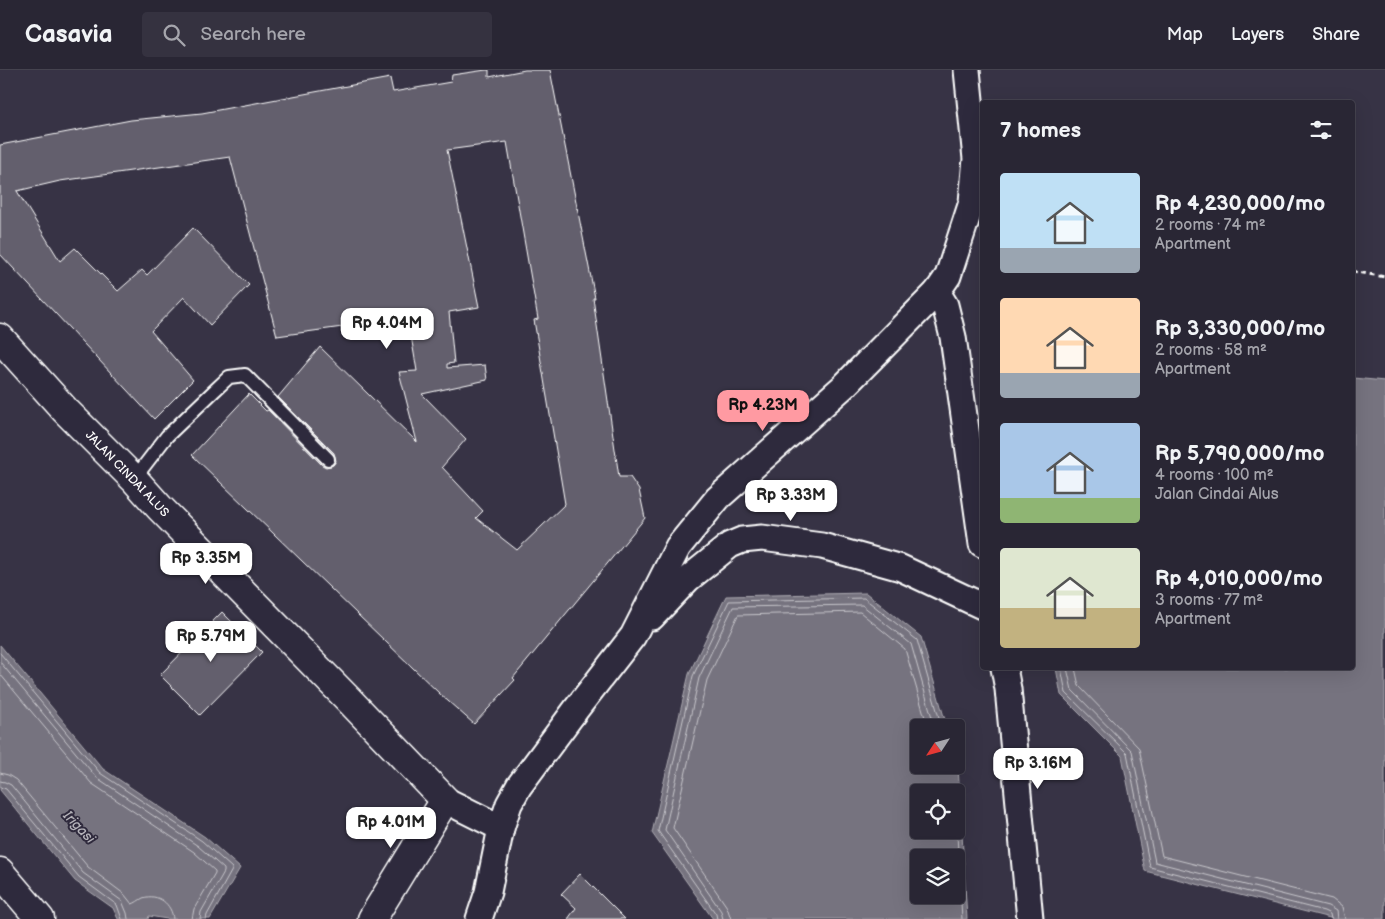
<!DOCTYPE html>
<meta charset="utf-8">
<style>
:root{--surface:#292634;--page:#353240;--text:#f1f3f6;--muted:#a5a5ac;--line:#45434f;--accent:#ff9aa2}
body{margin:0;font-family:"Balsamiq Sans",sans-serif;background:var(--page);color:var(--text);height:100vh;display:flex;flex-direction:column;font-size:19px;white-space:nowrap}
*{box-sizing:border-box;margin:0}
p{font-size:16px;color:var(--muted)}
.icon{flex:none;width:28px;height:28px;fill:none;stroke:currentColor;stroke-width:2;stroke-linecap:round;stroke-linejoin:round}
.map{position:relative;flex:1;overflow:hidden}
.panel{position:absolute;left:980px;top:30px;width:375px;height:570px;display:flex;flex-direction:column;background:var(--surface);border-radius:5px;box-shadow:0 5px 20px #0002,0 0 0 1px var(--line)}
.panel>*{flex:none}
.needle{width:32px;rotate:234deg}
.controls{position:absolute;left:910px;top:649px;display:grid;gap:10px}
.controls a{display:grid;place-items:center;width:55px;height:55px;border-radius:5px;background:var(--surface);box-shadow:0 5px 20px #0002,0 0 0 1px var(--line);font-size:25px}
.price{position:absolute;translate:-50% -42px;padding:0 11px;border-radius:10px;background:#fff;color:#222;font-size:16px;line-height:32px;filter:drop-shadow(0 1px 2px #0008)}
.price::after{content:'';position:absolute;left:50%;top:30px;width:15px;height:11px;margin-left:-8px;background:inherit;clip-path:polygon(0 0,100% 0,50% 100%)}
.price.active{background:var(--accent);color:#111}
ul{padding:0;list-style:none}
li{display:flex;align-items:center;gap:15px;height:125px;padding:0 20px}
li span{display:grid;place-items:center;flex:none;width:140px;height:100px;border-radius:5px;color:#555}
li>.icon{margin-inline-start:auto}
span .icon{width:60px;height:60px;fill:#fffc;stroke-width:1}
li b{font-size:21px}
h2{display:flex;justify-content:space-between;align-items:center;height:60px;padding:0 20px;font-size:21px}
header{display:flex;align-items:center;gap:30px;box-sizing:border-box;height:70px;padding:0 25px;background:var(--surface);border-bottom:1px solid var(--line)}
header strong{font-size:24px}
nav{display:flex;gap:28px;margin-inline-start:auto;font-size:18px}
.search{width:350px;height:45px;background:var(--page);display:flex;align-items:center;gap:12px;box-sizing:border-box;padding:0 18px;border-radius:5px;color:var(--muted);font-size:19px}
.map>svg:first-child{display:block}
.water{fill:#76737f;stroke:#adabb2;fill-rule:evenodd}
.lines{fill:none;stroke-linecap:round;stroke-linejoin:round}
.shore{stroke:#c8c7cc;stroke-width:1}
.building{fill:#635f6d;stroke:#fff;fill-rule:evenodd}
.lane-casing{stroke:#fff;stroke-width:16}
.street-casing{stroke:#fff;stroke-width:29}
.secondary-casing{stroke:#fff;stroke-width:31}
.path{stroke:#fff;stroke-width:3;stroke-dasharray:5 4;stroke-linecap:butt}
.lane{stroke:#2f2a3d;stroke-width:12}
.street{stroke:#2f2a3d;stroke-width:25}
.secondary{stroke:#2f2a3d;stroke-width:28}
.labels{text-anchor:middle;dominant-baseline:central;stroke-width:4;stroke-linejoin:round;paint-order:stroke}
.street-label{font-size:12px;fill:#fff;stroke:#2f2a3d}
.water-label{font-size:14px;font-style:italic;fill:#b4b2b9;stroke:#2f2a3d}
</style>
<header>
<strong>Casavia</strong>
<div class="search"><svg class="icon" aria-label="search" viewBox="0 0 24 24"><circle cx="10" cy="10" r="6"/><path d="M15 15l6 6"/></svg>Search here</div>
<nav><a>Map</a><a>Layers</a><a>Share</a></nav>
</header>
<div class="map">
<svg width="1385" height="849" viewBox="0 0 1385 849">
<rect width="100%" height="100%" fill="#373345"/>
<filter id="ink" filterUnits="userSpaceOnUse"><feTurbulence type="fractalNoise" baseFrequency=".02" numOctaves="2"/><feDisplacementMap in="SourceGraphic" scale="10" xChannelSelector="R" yChannelSelector="G"/><feConvolveMatrix kernelMatrix="1 2 1 2 8 2 1 2 1" color-interpolation-filters="sRGB"/></filter>
<g filter="url(#ink)">
<g class="water">
<path d="M1353 308 1385 311V849H1334L1145 801 1122 686 1061 625 1056 598H1352Z"/>
<path d="M866 523 921 567 947 657 919 658V695H956V689L958 696 967 849H713L652 763 689 604 726 526ZM919 722H956V760H919ZM919 788H956V825H919Z"/>
<path d="M0 575 103 699 205 767 240 798 210 849H167L149 846 148 849H118L113 838 75 811 0 720Z"/>
</g>
<g class="lines">
<g class="shore">
<path d="M0 583 100 703 202 771 232 798V800L207 845 206 849"/>
<path d="M0 592 96 707 198 776 224 799V802L201 842 200 849"/>
<path d="M1061 598 1066 623 1127 683 1150 797 1324 841 1330 844 1331 849"/>
<path d="M1067 598 1072 620 1132 681 1155 792 1328 836 1336 841 1337 849"/>
<path d="M1075 598 1079 616 1139 678 1162 786 1332 829 1342 837 1345 849"/>
<path d="M0 604 91 713 194 782 215 801V803L194 839 192 849"/>
<path d="M0 703 8 705 16 710 88 797 124 824 132 834C136 833 139 830 143 828 158 823 172 834 173 849"/>
<path d="M0 711 5 712 11 715 83 803 122 831 127 843 128 849"/>
<path d="M0 717 6 719 79 807 117 835 122 849"/>
<path d="M956 748 962 849"/>
<path d="M717 849 716 844 658 761 693 606 729 531 864 528 917 570 942 658"/>
<path d="M723 849 721 841 665 760 699 608 733 537 862 535 911 574 935 658"/>
<path d="M731 849 727 837 673 758 707 610 738 545 860 542 905 579 928 658"/>
</g>
</g>
<g class="building">
<path d="M486 0H489V7L525 0H550L595 228H593L619 407H630L639 420 645 448 513 608 515 610 474 654 440 624 192 385 249 324 266 341 268 340 322 395 326 397 333 395 336 391 334 383 278 327 320 277 417 372 399 302 417 301 408 248 277 266 230 87 60 111 17 121 60 191 75 178 118 221 142 200 147 205 193 158 249 215 210 255 184 227 151 261 193 310 154 349 0 184V75L131 50 202 43 390 8 393 22 451 12 452 5ZM507 72 538 249 534 250 565 434 517 480 476 448 483 441 442 397 466 369 422 324 487 310 485 295 447 298V294L454 293 449 242 479 237 447 80Z"/>
<path d="M222 542 262 582 200 645 160 605Z"/>
<path d="M580 804 625 849H568L576 838 561 824Z"/>
</g>
<g class="lines">
<defs>
<path id="lane" d="M134 409 167 366 214 321 229 307 245 305 328 389"/>
<g id="street">
<path d="M937 222 945 235 953 267 982 474"/>
<path d="M652 547 688 509 730 475 742 470 762 468 822 476 901 498 982 536"/>
<path d="M1004 598 1008 619 1030 849"/>
<path d="M445 730 501 758 509 734 519 716 577 638 633 566 678 477 718 428 844 316 937 222 948 206 972 132 976 89 967 0"/>
<path d="M479 849 488 822 501 758"/>
</g>
<g id="secondary">
<path d="M0 268 65 340 134 409 160 438 348 629 445 730 372 849"/>
<path d="M0 802 40 849"/>
</g>
</defs>
<use href="#lane" class="lane-casing"/>
<use href="#street" class="street-casing"/>
<use href="#secondary" class="secondary-casing"/>
<path class="path" d="M1352 201 1385 207"/>
<use href="#lane" class="lane"/>
<use href="#street" class="street"/>
<use href="#secondary" class="secondary"/>
</g>
</g>
<g class="labels">
<g class="street-label">
<text transform="translate(127 404) rotate(46)">JALAN CINDAI ALUS</text>
</g>
<g class="water-label">
<text transform="translate(79 757) rotate(46)">Irigasi</text>
</g>
</g>
</svg>
<div class="controls">
<a><svg class="needle" viewBox="-14 -14 28 28"><path d="M0-13l5 13h-10z" fill="#e53935"/><path d="M0 13l5-13h-10z" fill="#a5a5ac"/></svg></a>
<a><svg class="icon" aria-label="locate" viewBox="0 0 24 24"><circle cx="12" cy="12" r="6"/><path d="M12 2v4M12 18v4M2 12h4M18 12h4"/></svg></a>
<a><svg class="icon" aria-label="layers" viewBox="0 0 24 24"><path d="M12 4l9 5-9 5-9-5zM3 14l9 5 9-5"/></svg></a>
</div>
<b class="price" style="left:387px;top:280px">Rp 4.04M</b>
<b class="price active" style="left:763px;top:362px">Rp 4.23M</b>
<b class="price" style="left:791px;top:452px">Rp 3.33M</b>
<b class="price" style="left:206px;top:515px">Rp 3.35M</b>
<b class="price" style="left:211px;top:593px">Rp 5.79M</b>
<b class="price" style="left:1038px;top:720px">Rp 3.16M</b>
<b class="price" style="left:391px;top:779px">Rp 4.01M</b>
<section class="panel">
<h2>7 homes<svg class="icon" aria-label="filters" viewBox="0 0 24 24"><path d="M4 7h16M4 17h16"/><circle cx="9" cy="7" r="2"/><circle cx="15" cy="17" r="2"/></svg></h2>
<ul>
<li><span style="background:linear-gradient(#bfe0f5 75%,#9aa5b1 0)"><svg class="icon" aria-label="home" viewBox="0 0 24 24"><path d="M3 11l9-7 9 7M6 9v11h12V9"/></svg></span><div><b>Rp 4,230,000/mo</b><p>2 rooms · 74 m²</p><p>Apartment</p></div></li>
<li><span style="background:linear-gradient(#ffd9b3 75%,#9aa5b1 0)"><svg class="icon" aria-label="home" viewBox="0 0 24 24"><path d="M3 11l9-7 9 7M6 9v11h12V9"/></svg></span><div><b>Rp 3,330,000/mo</b><p>2 rooms · 58 m²</p><p>Apartment</p></div></li>
<li><span style="background:linear-gradient(#a9c7e8 75%,#8fb573 0)"><svg class="icon" aria-label="home" viewBox="0 0 24 24"><path d="M3 11l9-7 9 7M6 9v11h12V9"/></svg></span><div><b>Rp 5,790,000/mo</b><p>4 rooms · 100 m²</p><p>Jalan Cindai Alus</p></div></li>
<li><span style="background:linear-gradient(#dfe7d0 60%,#c2b280 0)"><svg class="icon" aria-label="home" viewBox="0 0 24 24"><path d="M3 11l9-7 9 7M6 9v11h12V9"/></svg></span><div><b>Rp 4,010,000/mo</b><p>3 rooms · 77 m²</p><p>Apartment</p></div></li>
</ul>
</section>
</div>
